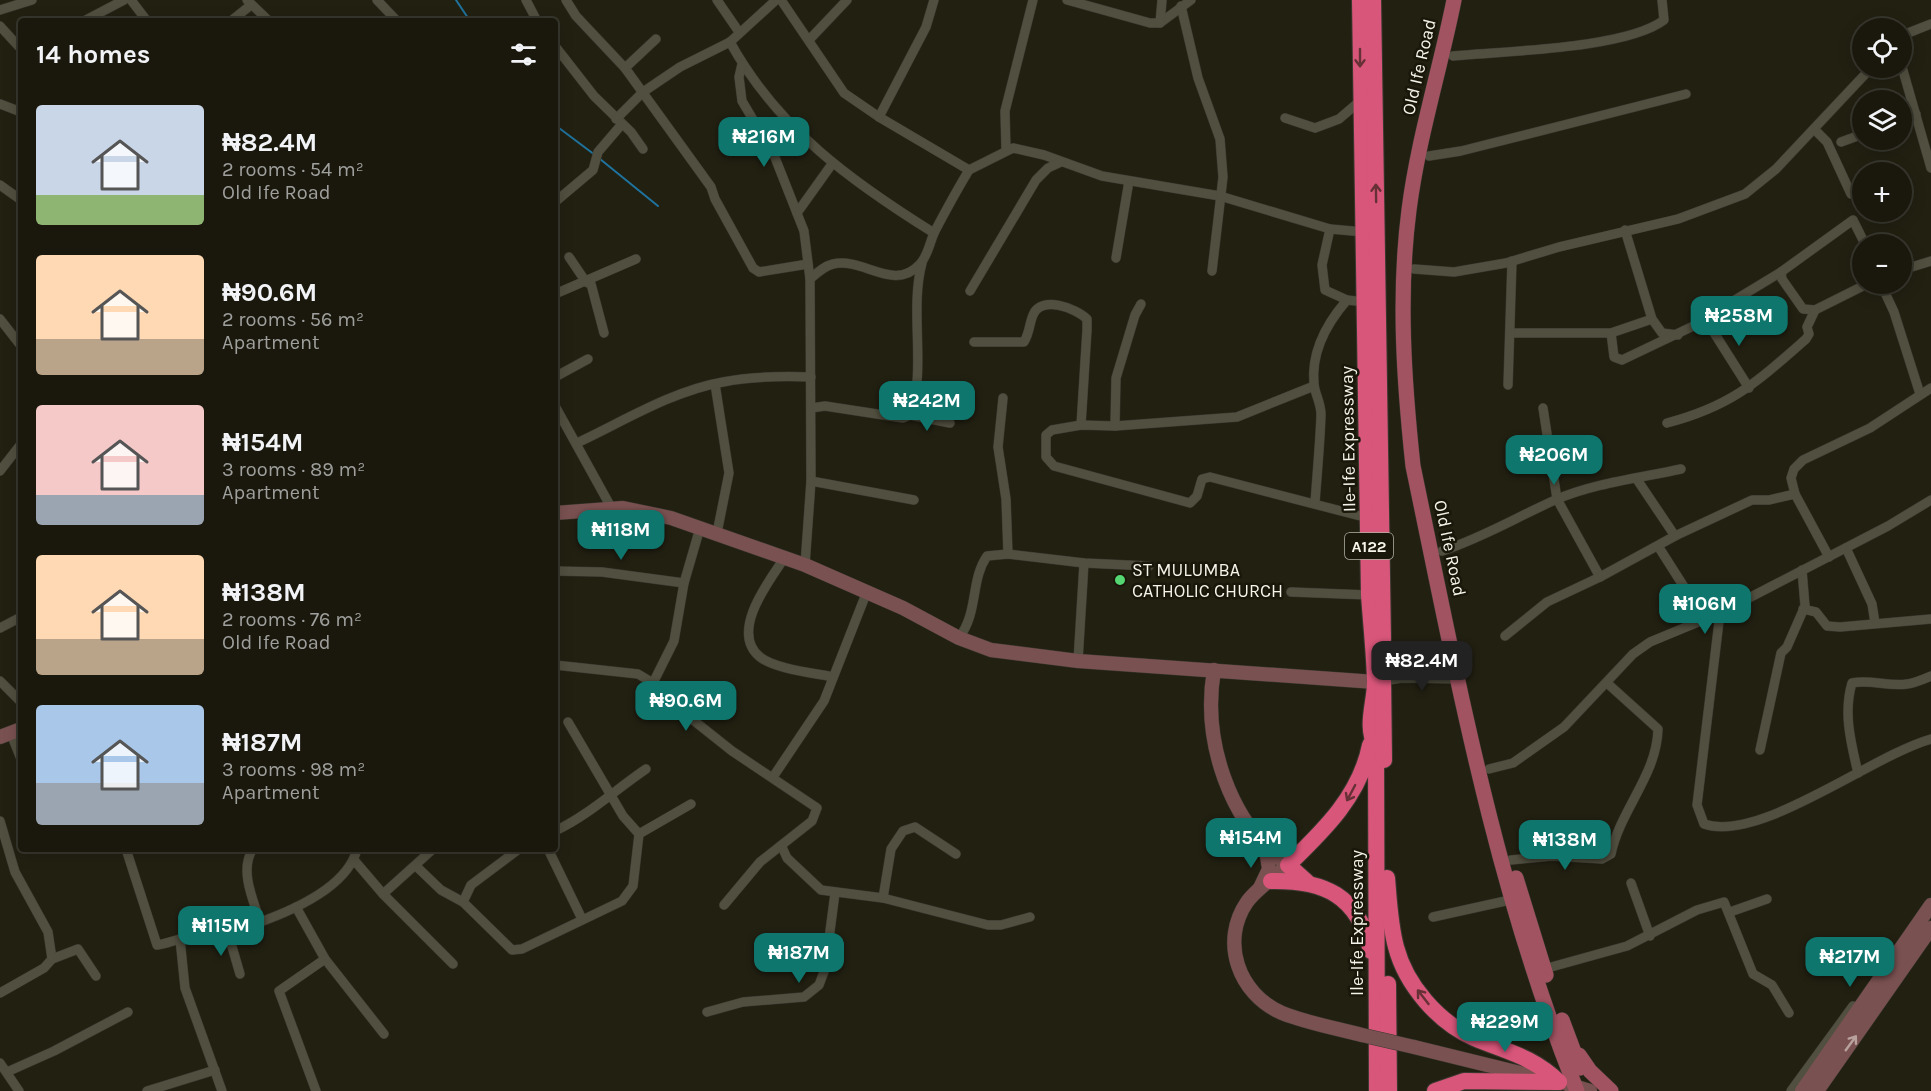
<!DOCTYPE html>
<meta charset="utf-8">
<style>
:root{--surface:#1a180d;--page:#27251b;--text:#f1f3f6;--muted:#9fa09d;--line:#38372e;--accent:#0f766e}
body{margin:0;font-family:Karla,sans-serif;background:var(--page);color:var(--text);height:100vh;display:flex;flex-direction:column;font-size:22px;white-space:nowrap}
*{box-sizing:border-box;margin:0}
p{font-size:20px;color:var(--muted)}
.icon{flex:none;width:33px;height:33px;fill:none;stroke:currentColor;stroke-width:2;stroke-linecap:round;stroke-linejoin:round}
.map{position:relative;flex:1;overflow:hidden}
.side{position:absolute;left:18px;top:18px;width:540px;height:834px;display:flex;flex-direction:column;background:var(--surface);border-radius:6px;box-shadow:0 3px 15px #0003,0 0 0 2px var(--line)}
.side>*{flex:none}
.controls{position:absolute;left:1852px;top:18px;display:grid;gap:12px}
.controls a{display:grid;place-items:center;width:60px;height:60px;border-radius:50%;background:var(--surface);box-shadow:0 3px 15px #0003,0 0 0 2px var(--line);font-size:30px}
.price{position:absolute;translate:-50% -51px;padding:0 14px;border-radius:12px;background:var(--accent);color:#fff;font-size:20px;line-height:39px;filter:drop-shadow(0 2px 3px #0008)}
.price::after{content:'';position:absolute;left:50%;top:36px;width:18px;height:14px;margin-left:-9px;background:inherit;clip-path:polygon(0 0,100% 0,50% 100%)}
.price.selected{background:#222;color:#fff}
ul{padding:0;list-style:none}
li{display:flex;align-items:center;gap:18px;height:150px;padding:0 18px}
li span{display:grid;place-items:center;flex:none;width:168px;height:120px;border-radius:6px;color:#555}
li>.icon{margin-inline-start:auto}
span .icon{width:72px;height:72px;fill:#fffc;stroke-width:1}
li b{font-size:26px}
h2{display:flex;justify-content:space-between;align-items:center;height:72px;padding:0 18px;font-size:26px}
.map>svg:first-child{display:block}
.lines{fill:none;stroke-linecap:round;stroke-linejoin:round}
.stream{stroke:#1e729d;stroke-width:2}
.street-casing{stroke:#3b3830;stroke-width:10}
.secondary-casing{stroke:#3b3830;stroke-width:15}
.primary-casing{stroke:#3b3830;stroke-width:16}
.highway-casing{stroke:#3b3830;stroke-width:18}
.street{stroke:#514f3f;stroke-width:9}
.secondary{stroke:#7a5151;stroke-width:14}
.primary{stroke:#a25362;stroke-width:15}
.highway{stroke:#d8567a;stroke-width:16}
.secondary-bridge-casing{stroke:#3b3830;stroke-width:15;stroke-linecap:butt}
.secondary-bridge{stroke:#7a5151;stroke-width:14}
.oneway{stroke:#653036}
.oneway2{stroke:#b8a29e}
.poi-dot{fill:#55d672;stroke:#191709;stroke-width:2}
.labels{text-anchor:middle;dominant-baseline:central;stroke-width:5;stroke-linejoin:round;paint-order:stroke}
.shield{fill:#191709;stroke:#b3b2a6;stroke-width:1.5}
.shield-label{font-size:16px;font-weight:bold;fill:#f5f4ea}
.street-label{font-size:18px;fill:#f5f4ea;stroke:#191709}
.poi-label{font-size:18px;fill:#f5f4ea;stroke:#191709;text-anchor:start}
</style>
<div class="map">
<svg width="1931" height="1091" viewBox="0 0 1931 1091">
<rect width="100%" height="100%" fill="#222011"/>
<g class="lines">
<g class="stream">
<path d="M456 0 470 21"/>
<path d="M555 125 595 155"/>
<path d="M600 159 658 206"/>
</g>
<defs>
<g id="street">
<path d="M131 0 147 21"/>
<path d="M247 0 269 21"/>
<path d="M377 0 397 21"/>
<path d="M526 0 537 21"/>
<path d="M566 0 576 16 625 68 711 187 715 199 753 268 759 272 808 264"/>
<path d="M717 0 739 32"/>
<path d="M781 0 844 93 879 117 969 170 1013 148 1044 155 1102 176 1220 196 1330 229 1364 232"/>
<path d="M1067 0 1150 23H1160L1191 0"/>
<path d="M1181 6 1198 78 1220 139 1223 177 1212 271"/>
<path d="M0 10 32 0"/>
<path d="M84 21 124 0"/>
<path d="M231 21 251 5"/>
<path d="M1160 23 1162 0"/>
<path d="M0 26 21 49"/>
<path d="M1902 38 1908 33 1931 24"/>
<path d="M809 40 847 0"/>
<path d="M730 42C778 129 852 182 934 233"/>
<path d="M555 46 594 96 631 132 643 149"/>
<path d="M1453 56C1503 51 1626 49 1664 20L1662 0"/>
<path d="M742 64 739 77 742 101 774 155 804 231 810 279 811 481 805 565"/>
<path d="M1902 67 1931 168"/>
<path d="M625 68 656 39"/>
<path d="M0 104 21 112"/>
<path d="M879 117 926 27 934 0"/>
<path d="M1285 118 1315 128 1339 119 1360 101"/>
<path d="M616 119 643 92 680 67 730 42 776 0"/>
<path d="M1902 119 1916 114"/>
<path d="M1814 129 1827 142 1851 194"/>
<path d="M1841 142 1863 134"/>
<path d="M1006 150 1005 111 1033 0"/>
<path d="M1429 156 1461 151 1686 94"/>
<path d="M0 185 21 200"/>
<path d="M555 202 593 170 598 152 622 124"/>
<path d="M797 213 832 164"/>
<path d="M1330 229 1322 265 1325 290 1347 300 1365 302"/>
<path d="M1625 230 1652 319 1662 333 1678 335"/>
<path d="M569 257 586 282 591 284 604 333"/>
<path d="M1116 258 1129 181"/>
<path d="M1414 269 1454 272 1506 263 1559 247 1678 219 1745 194 1776 169 1871 68"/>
<path d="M1902 270 1931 261"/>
<path d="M1781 272 1782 279 1803 309 1815 310 1867 284"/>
<path d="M810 279C817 273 824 266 833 264 864 257 894 293 920 264 928 256 930 241 935 231 946 210 957 190 969 170"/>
<path d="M1881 284 1894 312 1920 394"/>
<path d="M970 291 1036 180 1048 168 1061 162"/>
<path d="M555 294 636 259"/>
<path d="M0 319 21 346"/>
<path d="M1706 320 1749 388"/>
<path d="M1511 333H1611L1652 319"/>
<path d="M1611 333 1614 357 1622 360 1706 320 1720 309 1781 272 1853 220 1865 244"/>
<path d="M974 342H1024C1030 332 1029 324 1033 315 1041 295 1076 308 1087 319V330L1081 425"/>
<path d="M555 377 588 359"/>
<path d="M715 384 729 473 717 533"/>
<path d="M1508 385 1512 261"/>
<path d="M1314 386 1237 417 1115 426 1081 425 1052 430 1046 435V457L1054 466 1190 503 1197 496 1202 479 1210 477 1368 518"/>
<path d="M1003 398 998 447 1006 499 1008 554"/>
<path d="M555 406 612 509"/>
<path d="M811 408 825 406 903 418 910 415 950 423"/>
<path d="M1543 408 1557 499 1600 577"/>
<path d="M910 415C927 370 909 311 922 263"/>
<path d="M1667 423C1732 406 1757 382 1806 339L1809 334 1807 327 1815 310"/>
<path d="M1115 426 1116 378 1135 315 1141 304"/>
<path d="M577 443C624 421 672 391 723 382 753 376 782 376 811 377"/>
<path d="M0 471 21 444"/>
<path d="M1636 478 1675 536"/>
<path d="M811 481 914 500"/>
<path d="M1315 503C1317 474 1320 444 1321 415 1321 402 1315 395 1314 384 1311 352 1327 323 1347 300"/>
<path d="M1658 546 1686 590 1702 622"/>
<path d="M1846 548 1872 604 1875 623"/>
<path d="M1442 551C1482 538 1517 517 1555 500 1594 483 1640 478 1681 469"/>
<path d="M785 557C769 581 729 632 760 657 775 669 814 673 833 677"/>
<path d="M1829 557 1795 494 1791 478 1794 469 1803 460 1870 428 1931 388"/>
<path d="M555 571 602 572 684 583"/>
<path d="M1291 592 1369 595"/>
<path d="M1803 609 1816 612 1827 626 1840 627 1931 619"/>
<path d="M1720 613 1697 805 1704 824C1760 843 1871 756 1931 739"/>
<path d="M0 628 21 617"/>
<path d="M1505 636 1547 602 1600 577 1675 536 1752 500H1769L1795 494"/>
<path d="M959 638C979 611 970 581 987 556L1008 554 1084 563 1149 566"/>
<path d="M1078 661 1084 563"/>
<path d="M555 665 638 674 653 683 693 720 732 751 817 808 812 821 760 862 724 905"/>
<path d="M0 681 21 702"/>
<path d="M1383 681 1402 678 1458 679"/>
<path d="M653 683 674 641 684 583 700 528"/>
<path d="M568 722 623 816 639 834"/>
<path d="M11 734 21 759"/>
<path d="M1760 750 1781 653 1787 647 1805 606 1802 570"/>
<path d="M1489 769 1513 763 1564 727 1633 654 1650 642 1720 613 1888 526 1931 500"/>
<path d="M1858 773C1851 743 1843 713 1852 683 1871 679 1888 687 1907 684 1915 683 1924 679 1931 676"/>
<path d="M773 777 824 701 866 594"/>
<path d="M0 821 15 872 48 932 52 959 44 968 0 993"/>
<path d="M555 831C589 815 615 790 646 769"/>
<path d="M782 847 787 858 821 890 883 898 988 925H1001L1030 917"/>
<path d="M126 849 157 945C165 944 172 941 180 939 196 935 214 937 230 932 270 920 346 894 357 849"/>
<path d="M253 849C239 869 253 900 260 921"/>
<path d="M548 849 582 919"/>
<path d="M354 860 383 894 453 964"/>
<path d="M1511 860 1552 856 1602 859 1611 854C1620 810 1657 775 1658 729L1607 683"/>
<path d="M417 867 441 890 463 902 512 950 522 949 622 901 633 886 639 834 691 804"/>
<path d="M1631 883 1650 936"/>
<path d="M383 894 433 849"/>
<path d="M883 898 891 849 903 831 915 827 956 854"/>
<path d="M463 902 471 885 519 849"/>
<path d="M296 907 325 959 384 1034"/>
<path d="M1730 912 1767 899"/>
<path d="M1433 917 1510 900"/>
<path d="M228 933 240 974"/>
<path d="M180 939 185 988 222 1091"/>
<path d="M52 959 78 949 96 976"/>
<path d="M1544 969 1627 946 1697 910 1724 902 1753 974 1772 985 1789 1013"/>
<path d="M707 1012 743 1002 804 997 819 985 825 969 835 893"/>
<path d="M0 1063 19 1091"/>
<path d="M7 1072 54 1051 128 1012"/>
<path d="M147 1091 215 1070"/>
<path d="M316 1091 279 991 325 959"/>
<path d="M1791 1091 1853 1006"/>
</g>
<g id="secondary">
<path d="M555 513 623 508 671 518 805 565 903 608 959 638 991 650 1078 661 1375 682"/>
<path d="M1214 670C1202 740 1229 824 1288 865 1275 877 1257 888 1247 902 1220 941 1238 994 1282 1013 1307 1023 1335 1028 1362 1035"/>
<path d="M0 737 21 729"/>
<path d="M1260 888 1269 869 1266 850"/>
<path d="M1414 1047 1540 1078"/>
<path d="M1567 1084 1590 1091"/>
<path d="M1802 1091 1931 905"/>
<path d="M1817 1091 1931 928"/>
</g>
<g id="primary">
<path d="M1454 0C1440 70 1418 139 1409 210 1398 295 1404 382 1413 466 1457 677 1496 890 1577 1091"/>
<path d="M1516 878 1546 975"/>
<path d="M1562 1020 1580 1068"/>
<path d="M1579 1055 1590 1071 1611 1091"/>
</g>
<g id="highway">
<path d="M1360 0 1369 595C1371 623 1374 651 1375 679 1376 701 1364 725 1376 747L1377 1091"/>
<path d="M1373 0 1383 640"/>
<path d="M1383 675 1384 760"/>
<path d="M1387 878C1389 901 1390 925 1396 947 1406 985 1438 1022 1474 1038 1507 1052 1532 1056 1559 1082"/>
<path d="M1271 881C1324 880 1358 895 1371 951"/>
<path d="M1307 882 1288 865C1323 831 1360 796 1370 745"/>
<path d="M1388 984 1389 1091"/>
<path d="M1435 1091 1464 1081 1559 1082"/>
</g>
</defs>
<use href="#street" class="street-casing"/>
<use href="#secondary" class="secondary-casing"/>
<use href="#primary" class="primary-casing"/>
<use href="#highway" class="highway-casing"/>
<use href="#street" class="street"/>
<use href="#secondary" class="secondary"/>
<use href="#primary" class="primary"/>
<use href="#highway" class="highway"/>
<defs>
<path id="secondary-bridge" d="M1362 1035 1414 1047"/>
</defs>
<use href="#secondary-bridge" class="secondary-bridge-casing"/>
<use href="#secondary-bridge" class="secondary-bridge"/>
</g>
<defs><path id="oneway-shaft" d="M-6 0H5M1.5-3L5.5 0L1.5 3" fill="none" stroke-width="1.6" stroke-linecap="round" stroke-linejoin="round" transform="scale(1.5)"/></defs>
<g class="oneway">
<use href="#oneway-shaft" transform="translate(1360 58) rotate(90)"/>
<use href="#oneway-shaft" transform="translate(1376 193) rotate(-91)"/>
<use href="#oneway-shaft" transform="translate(1351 793) rotate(118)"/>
<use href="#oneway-shaft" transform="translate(1423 997) rotate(-128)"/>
</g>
<use class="oneway2" href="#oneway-shaft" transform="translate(1851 1043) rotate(-54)"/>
<circle class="poi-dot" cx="1120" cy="580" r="6"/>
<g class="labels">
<rect class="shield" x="1345" y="533" width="48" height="26" rx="4.5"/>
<g class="shield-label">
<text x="1369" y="546">A122</text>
</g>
<g class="street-label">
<text transform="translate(1419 67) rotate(-77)">Old Ife Road</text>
<text transform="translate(1348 439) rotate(-91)">Ile-Ife Expressway</text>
<text transform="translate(1450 548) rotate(78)">Old Ife Road</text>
<text transform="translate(1357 923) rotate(-90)">Ile-Ife Expressway</text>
</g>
<g class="poi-label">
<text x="1132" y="570">ST MULUMBA<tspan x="1132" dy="21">CATHOLIC CHURCH</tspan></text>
</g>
</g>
</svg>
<div class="controls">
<a><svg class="icon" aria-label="locate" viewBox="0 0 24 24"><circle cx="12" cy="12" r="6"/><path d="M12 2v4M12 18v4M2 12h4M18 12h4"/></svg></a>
<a><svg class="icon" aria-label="layers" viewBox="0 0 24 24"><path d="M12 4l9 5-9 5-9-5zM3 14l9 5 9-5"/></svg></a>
<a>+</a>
<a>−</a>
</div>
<b class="price" style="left:764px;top:168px">₦216M</b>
<b class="price" style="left:1739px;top:347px">₦258M</b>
<b class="price" style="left:927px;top:432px">₦242M</b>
<b class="price" style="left:1554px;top:486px">₦206M</b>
<b class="price" style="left:621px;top:561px">₦118M</b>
<b class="price" style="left:1705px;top:635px">₦106M</b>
<b class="price selected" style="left:1422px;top:692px">₦82.4M</b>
<b class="price" style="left:686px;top:732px">₦90.6M</b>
<b class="price" style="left:1251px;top:869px">₦154M</b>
<b class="price" style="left:1565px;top:871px">₦138M</b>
<b class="price" style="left:221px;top:957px">₦115M</b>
<b class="price" style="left:799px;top:984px">₦187M</b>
<b class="price" style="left:1850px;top:988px">₦217M</b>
<b class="price" style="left:1505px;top:1053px">₦229M</b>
<section class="side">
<h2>14 homes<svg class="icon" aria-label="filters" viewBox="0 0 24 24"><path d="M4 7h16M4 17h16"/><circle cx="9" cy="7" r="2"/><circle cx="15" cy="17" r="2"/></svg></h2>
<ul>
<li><span style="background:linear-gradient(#c9d6e8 75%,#8fb573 0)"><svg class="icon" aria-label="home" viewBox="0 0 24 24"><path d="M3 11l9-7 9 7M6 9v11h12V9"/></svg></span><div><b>₦82.4M</b><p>2 rooms · 54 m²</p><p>Old Ife Road</p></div></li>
<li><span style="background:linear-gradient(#ffd9b3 70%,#b9a48a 0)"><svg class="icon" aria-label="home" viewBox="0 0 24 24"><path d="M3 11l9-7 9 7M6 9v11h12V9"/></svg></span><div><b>₦90.6M</b><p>2 rooms · 56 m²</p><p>Apartment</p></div></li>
<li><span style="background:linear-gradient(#f6c9c9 75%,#9aa5b1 0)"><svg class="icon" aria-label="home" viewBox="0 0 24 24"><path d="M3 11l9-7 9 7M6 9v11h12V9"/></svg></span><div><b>₦154M</b><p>3 rooms · 89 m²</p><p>Apartment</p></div></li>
<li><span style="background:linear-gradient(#ffd9b3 70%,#b9a48a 0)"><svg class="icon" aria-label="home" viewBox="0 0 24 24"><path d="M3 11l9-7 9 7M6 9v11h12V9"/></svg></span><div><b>₦138M</b><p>2 rooms · 76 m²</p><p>Old Ife Road</p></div></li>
<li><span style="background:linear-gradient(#a9c7e8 65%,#9aa5b1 0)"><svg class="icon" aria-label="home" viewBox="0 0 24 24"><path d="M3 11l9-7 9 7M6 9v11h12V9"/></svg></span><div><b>₦187M</b><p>3 rooms · 98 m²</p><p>Apartment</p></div></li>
</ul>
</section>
</div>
